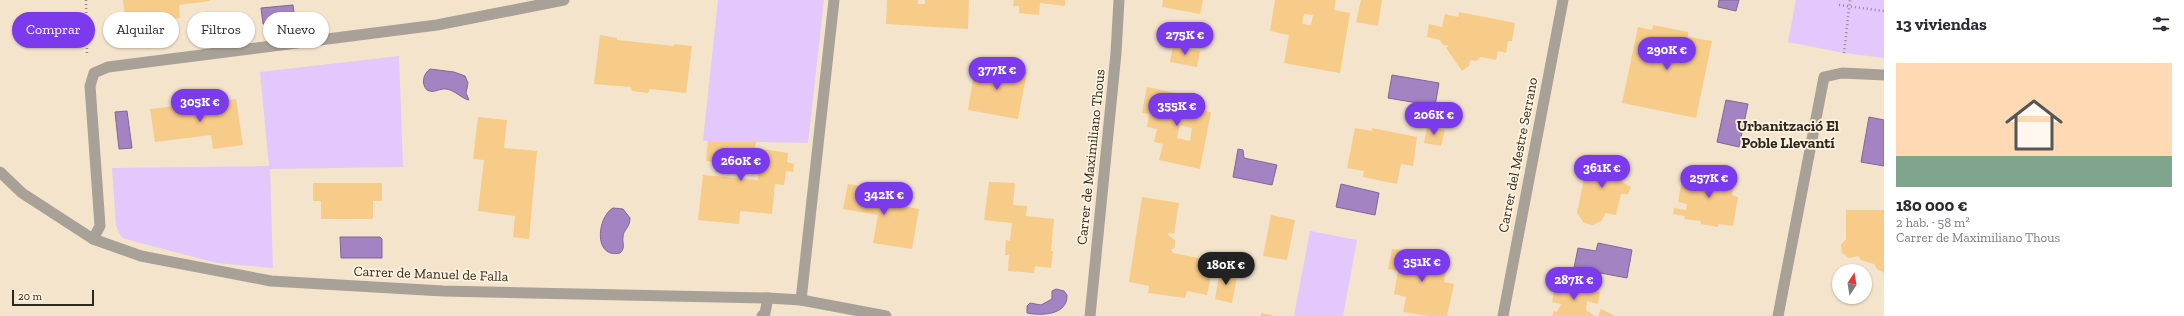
<!DOCTYPE html>
<html lang="es">
<meta charset="utf-8">
<style>
:root{--surface:#fff;--page:#f7f7f7;--text:#2b2b33;--muted:#7c7c81;--accent:#7c3aed}
body{margin:0;font-family:"Zilla Slab",serif;background:var(--page);color:var(--text);height:100vh;display:flex;flex-direction:column;font-size:15px;white-space:nowrap}
*{box-sizing:border-box;margin:0}
p{font-size:13px;color:var(--muted)}
.icon{flex:none;width:22px;height:22px;fill:none;stroke:currentColor;stroke-width:2;stroke-linecap:round;stroke-linejoin:round}
.map{position:relative;flex:1;overflow:hidden}
.sheet{display:flex;flex-direction:column;background:var(--surface);width:300px}
.sheet>*{flex:none}
.top-card{position:absolute;left:12px;top:12px;width:380px;height:36px;display:flex;gap:8px}
.needle{width:26px;rotate:12deg}
.tools{position:absolute;left:1832px;top:264px;display:grid;gap:8px}
.tools a{display:grid;place-items:center;width:40px;height:40px;border-radius:50%;background:var(--surface);box-shadow:0 1px 3px #0004;font-size:20px}
.scale{position:absolute;left:12px;bottom:10px;width:82px;box-sizing:border-box;padding-left:4px;border:2px solid #2e281f;border-top:0;font-size:11px;line-height:14px;white-space:nowrap;color:#2e281f;-webkit-text-stroke:3px #fff2de;paint-order:stroke}
.price{position:absolute;translate:-50% -34px;padding:0 9px;border-radius:14px;background:var(--accent);color:#fff;font-size:13px;line-height:26px;filter:drop-shadow(0 1px 2px #0008)}
.price::after{content:'';position:absolute;left:50%;top:24px;width:12px;height:9px;margin-left:-6px;background:inherit;clip-path:polygon(0 0,100% 0,50% 100%)}
.price.selected{background:#222;color:#fff}
ul{padding:0;list-style:none}
li{display:grid;align-content:center;gap:8px;height:212px;padding:0 12px}
li span{display:grid;place-items:center;height:124px;border-radius:0px;color:#555}
li>.icon{margin-inline-start:auto}
span .icon{width:72px;height:72px;fill:#fffc;stroke-width:1}
li b{font-size:17px}
h2{display:flex;justify-content:space-between;align-items:center;height:48px;padding:0 12px;font-size:17px}
.pill{padding:0 14px;border-radius:18px;background:var(--surface);box-shadow:0 1px 3px #0004;font-size:14px;line-height:36px}
.pill.selected{background:var(--accent);color:#fff}
main{display:flex;flex:1;min-height:0}
.map>svg:first-child{display:block}
.green{fill:#e2c8fc}
.water{fill:#a383c2;stroke:#806891}
.building{fill:#f7cb88;fill-rule:evenodd}
.lines{fill:none;stroke-linecap:round;stroke-linejoin:round}
.path{stroke:#968b7a;stroke-width:2.5;stroke-dasharray:1 3;stroke-linecap:butt}
.pedestrian{stroke:#a8a197;stroke-width:11}
.minor{stroke:#a8a197;stroke-width:11}
.labels{text-anchor:middle;dominant-baseline:central;stroke-width:3.5;stroke-linejoin:round;paint-order:stroke}
.street-label{font-size:14px;fill:#2e281f;stroke:#fff2de}
.neighbourhood-label{font-size:15px;font-weight:bold;fill:#2e281f;stroke:#fff2de}
</style>
<main>
<div class="map">
<svg width="1884" height="316" viewBox="0 0 1884 316">
<rect width="100%" height="100%" fill="#f4e4cc"/>
<g class="green">
<path d="M718 0H824L808 143 703 141Z"/>
<path d="M1796 0H1884V58L1844 53 1788 42Z"/>
<path d="M399 56 403 167 270 169 273 268 217 263 125 239 121 236 116 226 112 168 269 166 260 72Z"/>
<path d="M1310 231 1357 240 1343 316H1294Z"/>
</g>
<g class="water">
<path d="M1719 0H1739L1736 11 1718 7Z"/>
<path d="M293 5 295 20 263 24 261 8Z"/>
<path d="M430 69 454 72 465 76 468 83 466 93 469 100C462 99 455 90 446 89 439 88 434 94 427 90 421 84 423 74 430 69Z"/>
<path d="M1392 75 1439 83 1435 106 1388 98Z"/>
<path d="M1726 100 1748 104 1739 147 1717 142Z"/>
<path d="M127 111 132 148 119 149 115 112Z"/>
<path d="M1869 117 1884 120V166L1861 162Z"/>
<path d="M1238 149 1243 150 1244 158 1277 165 1272 185 1233 177Z"/>
<path d="M1341 184 1379 193 1375 215 1336 207Z"/>
<path d="M613 208 623 209 630 218C630 228 623 230 623 237 622 244 626 247 620 253 593 259 597 217 613 208Z"/>
<path d="M340 237H380L382 239V258H341Z"/>
<path d="M1598 243 1632 250 1627 278 1574 268 1578 248 1596 251Z"/>
<path d="M1056 289 1064 291 1067 295C1068 315 1042 316 1027 313V306L1030 303 1041 305 1052 299V291Z"/>
</g>
<g class="building">
<path d="M123 0H210V1L179 5 180 18 126 24Z"/>
<path d="M887 0H918V4H925V0H969L968 29 886 24Z"/>
<path d="M1014 0H1065V6L1040 3 1039 15 1019 13V6H1013Z"/>
<path d="M1163 0H1203L1200 14 1162 7Z"/>
<path d="M1275 0H1336L1334 10 1350 13 1340 73 1284 63 1289 35 1270 31ZM1304 14 1313 15 1311 25 1302 24Z"/>
<path d="M1361 0H1382L1378 26 1356 22Z"/>
<path d="M1459 12 1515 23 1512 41H1508L1506 53 1498 51 1496 60 1481 57 1476 61 1470 60 1469 66 1462 71 1446 48 1449 46 1443 45 1440 40 1427 37 1429 24 1442 27 1445 14 1458 17Z"/>
<path d="M1653 25 1688 32V37L1712 41 1696 118 1622 103 1638 27 1652 30Z"/>
<path d="M600 35 617 38V40L674 46V44L692 46 686 93 650 89 648 93 632 91 631 87 594 84Z"/>
<path d="M1173 46 1200 51 1197 67 1170 62Z"/>
<path d="M976 62 1027 72 1018 119 968 110Z"/>
<path d="M1147 87 1194 97 1192 109 1211 112 1200 169 1159 160 1163 144 1154 142 1157 129 1147 127 1149 114 1142 113ZM1180 125 1192 128 1190 141 1177 138Z"/>
<path d="M236 99 243 145 213 149 211 135 155 142 150 109 185 105 186 112 198 110V104Z"/>
<path d="M478 117 507 120 504 148 537 151 529 239 513 237 515 216 478 211 484 160 473 159Z"/>
<path d="M1427 127 1445 130 1441 146 1424 143Z"/>
<path d="M1355 128 1372 131V128L1417 137 1413 166 1401 164 1397 184 1363 177 1364 171 1347 168Z"/>
<path d="M708 141 756 142 755 148 788 153 787 162 794 164 793 172 786 171 784 185 775 184 772 214 740 211 739 224 698 220 703 175 758 180 759 168 706 161Z"/>
<path d="M1589 154 1626 161 1622 182 1631 187 1628 194H1621L1616 215 1606 213 1601 221 1593 225 1584 223 1577 213Z"/>
<path d="M1721 167 1736 170 1732 195 1738 197 1733 226 1718 224V227L1701 224V221L1684 219 1685 216 1673 214 1674 208 1686 210 1687 204 1678 202 1683 174 1717 179 1719 178Z"/>
<path d="M989 182 1015 183 1013 205 1027 206 1026 216 1054 219 1051 251H1053L1051 268 1035 266 1034 273 1008 271 1009 255H1005L1006 240 1010 241 1012 223 984 220Z"/>
<path d="M313 183H382V201H373V219H321V201H313Z"/>
<path d="M848 184 878 189 877 195 893 198 891 204 919 209 912 249 873 243 878 215 843 209Z"/>
<path d="M1142 197 1179 203 1174 234 1168 233V235L1175 240V247L1171 250 1173 253 1214 261 1207 295 1187 291 1185 298 1148 293 1149 286 1129 282Z"/>
<path d="M1846 210H1884V273L1877 269 1874 264 1861 260 1858 256 1849 258 1842 253 1841 245 1846 239Z"/>
<path d="M1271 215 1295 220 1287 260 1263 256Z"/>
<path d="M1392 249 1416 251 1414 261 1421 262 1422 256 1448 260 1444 282 1454 284 1447 316H1429L1403 312 1406 297 1394 294 1398 271 1388 269Z"/>
<path d="M1220 269 1238 272 1232 303 1215 299Z"/>
<path d="M1556 283 1600 292 1598 304 1587 301 1586 310 1595 316H1552L1554 311 1557 312 1561 304 1552 302Z"/>
<path d="M1601 309 1615 316H1598Z"/>
<path d="M1261 313 1272 315V316H1261Z"/>
</g>
<g class="lines">
<g class="path">
<path d="M86 0 87 55"/>
<path d="M1839 5 1884 11"/>
<path d="M1844 53 1850 0"/>
</g>
<path class="pedestrian" d="M801 300 834 0"/>
<g class="minor">
<path d="M0 172 22 193 93 239 141 256 271 281 443 291 768 298 801 300 886 316"/>
<path d="M93 239 100 226 90 86 94 73 108 67 437 25 564 0"/>
<path d="M762 316 765 313 768 298"/>
<path d="M1090 316 1116 53 1119 0"/>
<path d="M1503 316 1563 0"/>
<path d="M1778 316 1824 77 1842 73 1884 75"/>
</g>
</g>
<g class="labels">
<g class="street-label">
<text transform="translate(1518 155) rotate(-79)">Carrer del Mestre Serrano</text>
<text transform="translate(1091 157) rotate(-84)">Carrer de Maximiliano Thous</text>
<text transform="translate(431 274) rotate(2)">Carrer de Manuel de Falla</text>
</g>
<g class="neighbourhood-label">
<text x="1788" y="126">Urbanització El<tspan x="1788" dy="17">Poble Llevantí</tspan></text>
</g>
</g>
</svg>
<div class="tools">
<a><svg class="needle" viewBox="-14 -14 28 28"><path d="M0-13l5 13h-10z" fill="#e53935"/><path d="M0 13l5-13h-10z" fill="#7c7c81"/></svg></a>
</div>
<div class="scale">20 m</div>
<b class="price" style="left:1185px;top:56px">275K €</b>
<b class="price" style="left:1667px;top:71px">290K €</b>
<b class="price" style="left:997px;top:91px">377K €</b>
<b class="price" style="left:200px;top:123px">305K €</b>
<b class="price" style="left:1177px;top:127px">355K €</b>
<b class="price" style="left:1434px;top:136px">206K €</b>
<b class="price" style="left:741px;top:182px">260K €</b>
<b class="price" style="left:1602px;top:189px">361K €</b>
<b class="price" style="left:1709px;top:199px">257K €</b>
<b class="price" style="left:884px;top:216px">342K €</b>
<b class="price" style="left:1422px;top:283px">351K €</b>
<b class="price selected" style="left:1226px;top:286px">180K €</b>
<b class="price" style="left:1574px;top:301px">287K €</b>
<div class="top-card">
<a class="pill selected">Comprar</a>
<a class="pill">Alquilar</a>
<a class="pill">Filtros</a>
<a class="pill">Nuevo</a>
</div>
</div>
<section class="sheet">
<h2>13 viviendas<svg class="icon" aria-label="filters" viewBox="0 0 24 24"><path d="M4 7h16M4 17h16"/><circle cx="9" cy="7" r="2"/><circle cx="15" cy="17" r="2"/></svg></h2>
<ul>
<li><span style="background:linear-gradient(#ffd9b3 75%,#7fa58c 0)"><svg class="icon" aria-label="home" viewBox="0 0 24 24"><path d="M3 11l9-7 9 7M6 9v11h12V9"/></svg></span><div><b>180 000 €</b><p>2 hab. · 58 m²</p><p>Carrer de Maximiliano Thous</p></div></li>
</ul>
</section>
</main>
